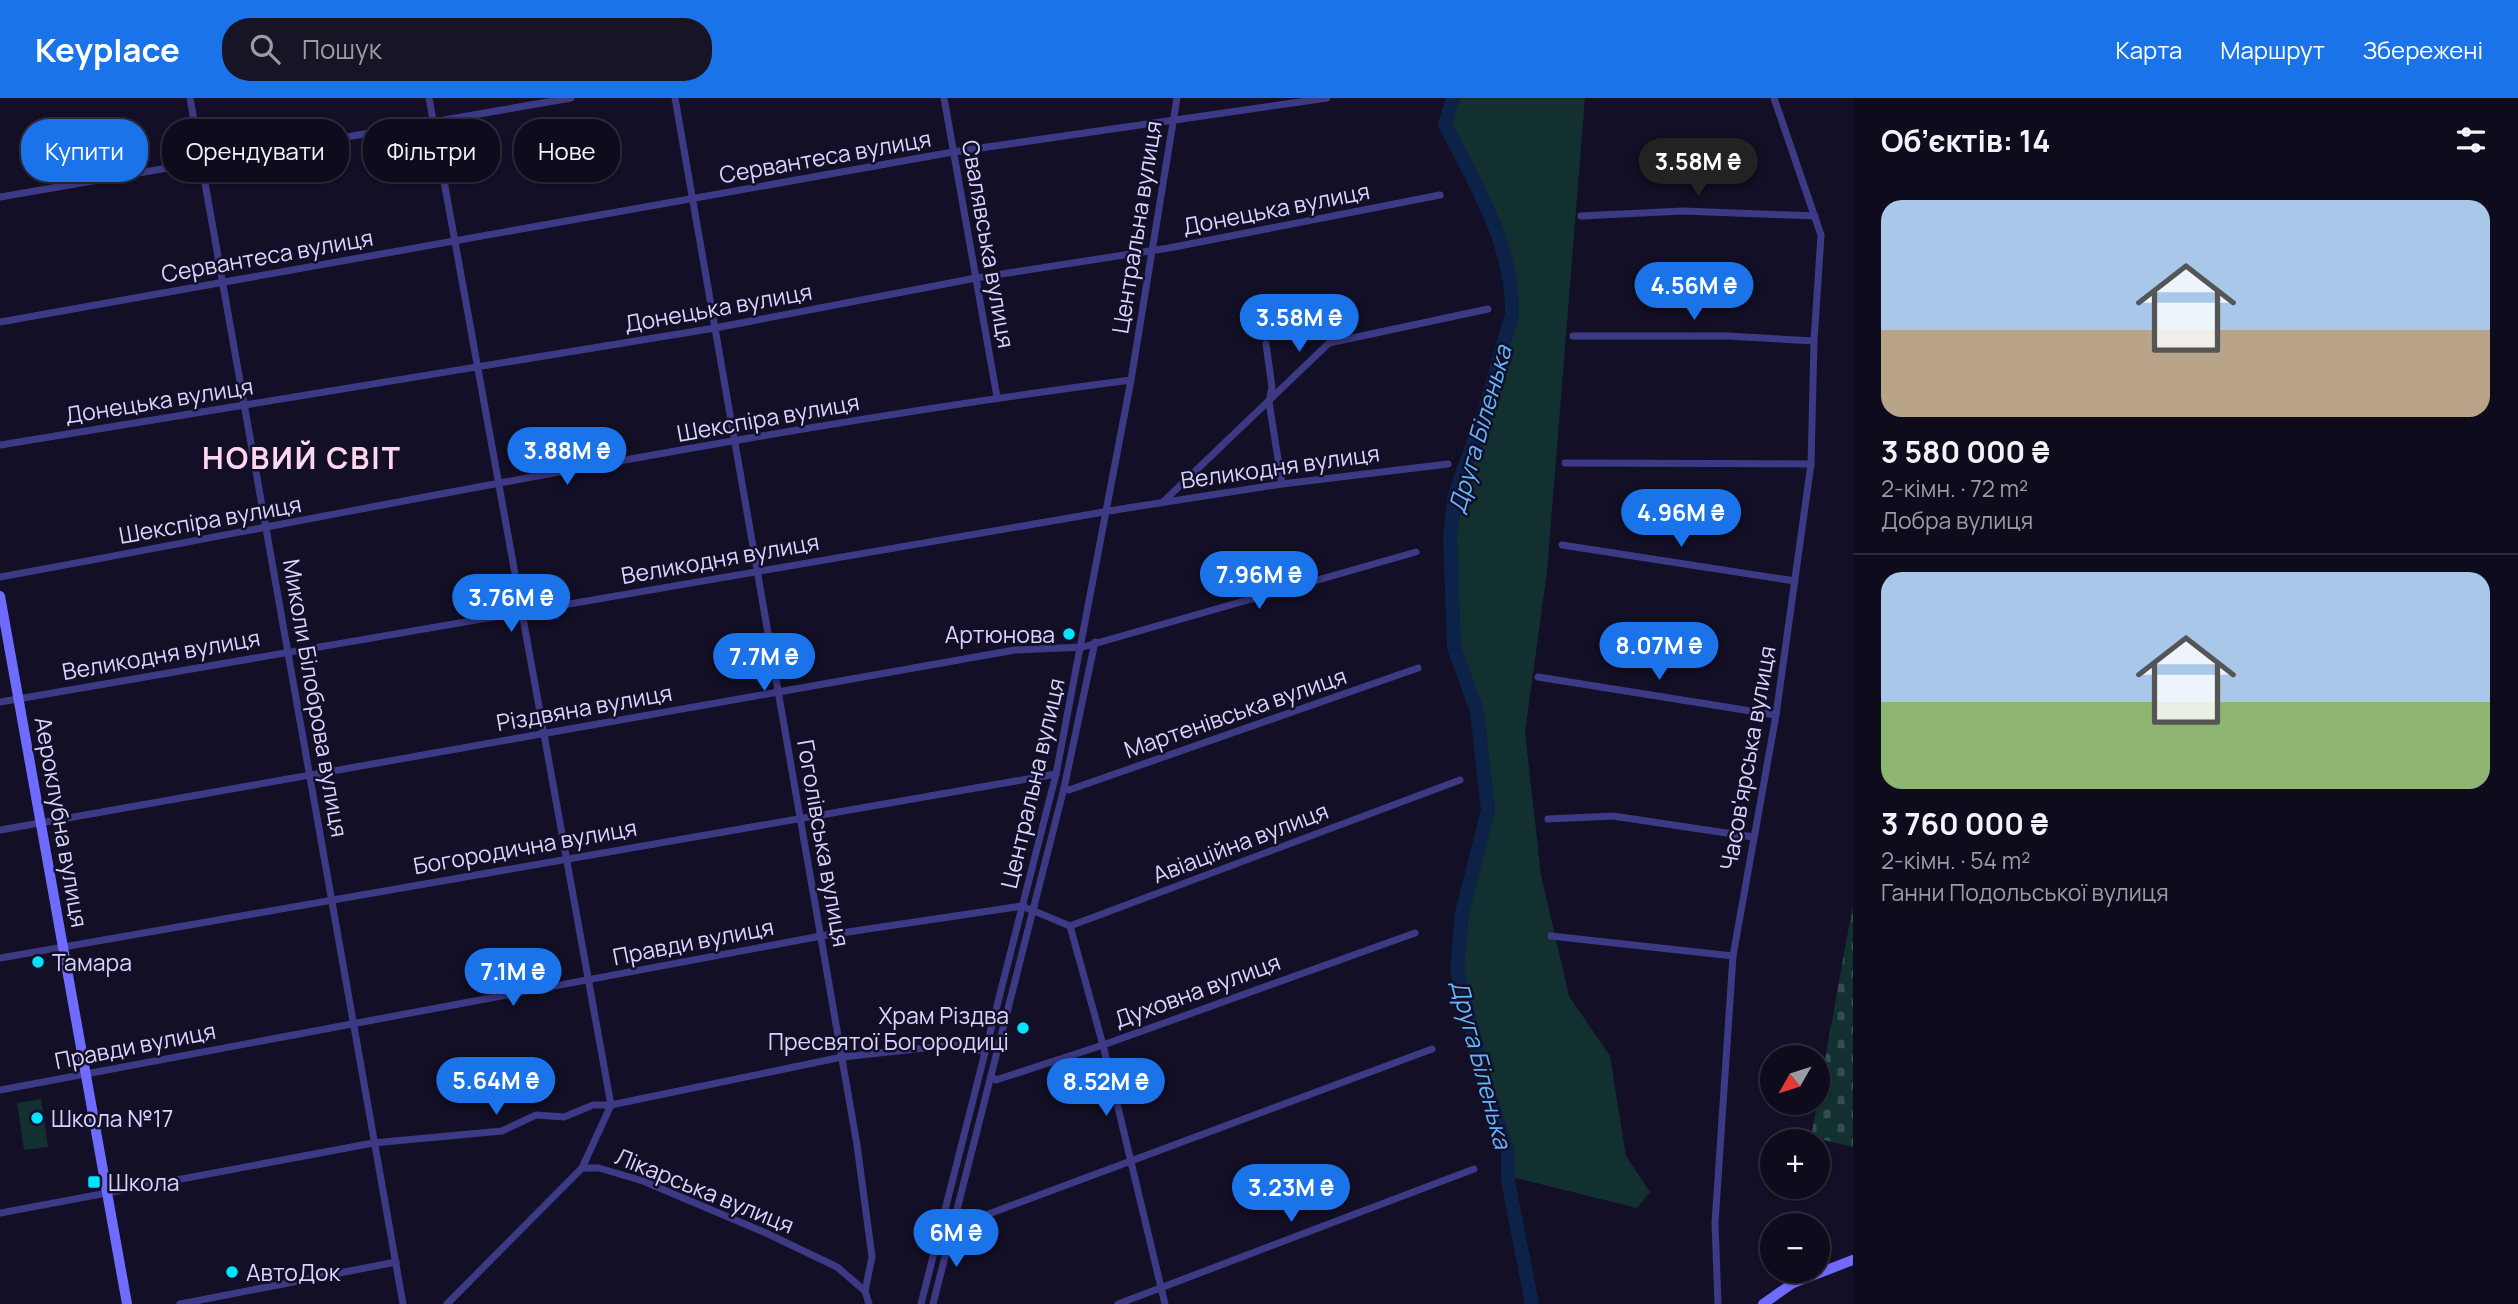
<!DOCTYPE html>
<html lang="uk">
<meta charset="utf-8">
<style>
:root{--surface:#0e0b1c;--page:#171425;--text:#f1f3f6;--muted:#9b9ba3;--line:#2e2b3b;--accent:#1a73e8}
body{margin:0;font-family:Manrope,sans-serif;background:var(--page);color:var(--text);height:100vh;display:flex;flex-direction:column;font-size:26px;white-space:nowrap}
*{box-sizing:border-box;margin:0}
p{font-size:23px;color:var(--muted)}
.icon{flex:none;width:38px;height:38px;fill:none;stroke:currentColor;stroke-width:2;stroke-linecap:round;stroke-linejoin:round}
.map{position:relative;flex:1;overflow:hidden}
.drawer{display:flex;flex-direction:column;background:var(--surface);width:665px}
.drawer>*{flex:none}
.top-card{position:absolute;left:21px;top:21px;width:665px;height:63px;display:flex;gap:14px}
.needle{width:46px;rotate:231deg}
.fabs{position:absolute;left:1760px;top:947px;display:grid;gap:14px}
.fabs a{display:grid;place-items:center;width:70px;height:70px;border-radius:50%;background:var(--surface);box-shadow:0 2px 5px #0004,0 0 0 2px var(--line);font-size:35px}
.price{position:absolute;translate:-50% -60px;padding:0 16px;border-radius:24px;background:var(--accent);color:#fff;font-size:23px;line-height:46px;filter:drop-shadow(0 2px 4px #0008)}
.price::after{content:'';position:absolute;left:50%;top:42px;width:21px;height:16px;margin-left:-10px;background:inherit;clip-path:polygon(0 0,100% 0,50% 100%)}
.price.selected{background:#222;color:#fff}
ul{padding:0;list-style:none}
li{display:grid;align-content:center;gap:14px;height:371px;padding:0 28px}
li+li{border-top:2px solid var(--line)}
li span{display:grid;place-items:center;height:217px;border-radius:21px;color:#555}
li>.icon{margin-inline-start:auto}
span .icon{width:126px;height:126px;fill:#fffc;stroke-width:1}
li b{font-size:30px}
h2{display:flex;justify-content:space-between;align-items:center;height:84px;padding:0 28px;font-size:30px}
.pill{padding:0 24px;border-radius:28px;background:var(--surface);box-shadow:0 2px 5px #0004,0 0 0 2px var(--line);font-size:24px;line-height:63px}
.pill.selected{background:var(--accent);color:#fff}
header{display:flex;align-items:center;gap:42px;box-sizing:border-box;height:98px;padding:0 35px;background:var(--accent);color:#fff}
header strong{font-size:33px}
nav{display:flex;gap:38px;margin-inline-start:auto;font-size:24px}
.search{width:490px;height:63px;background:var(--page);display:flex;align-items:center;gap:18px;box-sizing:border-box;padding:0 24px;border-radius:28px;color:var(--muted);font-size:26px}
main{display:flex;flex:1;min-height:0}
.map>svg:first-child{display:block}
.grass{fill:#12302f}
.cemetery{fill:url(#cemetery-stones)}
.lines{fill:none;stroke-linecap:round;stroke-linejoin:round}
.river{stroke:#0c2248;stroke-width:14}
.street{stroke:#3d3a85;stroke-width:7}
.secondary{stroke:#6f6bff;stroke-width:10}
.poi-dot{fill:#00e5ff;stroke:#130f26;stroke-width:2.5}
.labels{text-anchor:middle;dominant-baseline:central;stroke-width:5;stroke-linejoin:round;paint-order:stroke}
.street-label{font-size:23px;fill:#d9d4ff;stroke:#130f26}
.poi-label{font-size:23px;fill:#d9d4ff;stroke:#130f26;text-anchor:start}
.water-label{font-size:24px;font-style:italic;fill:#62b6ff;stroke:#130f26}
.district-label{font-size:30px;font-weight:bold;letter-spacing:2px;fill:#ffd6f0;stroke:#130f26}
</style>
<header>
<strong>Keyplace</strong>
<div class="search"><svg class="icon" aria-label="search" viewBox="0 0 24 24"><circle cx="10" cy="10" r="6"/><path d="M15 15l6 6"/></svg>Пошук</div>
<nav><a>Карта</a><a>Маршрут</a><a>Збережені</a></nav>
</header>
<main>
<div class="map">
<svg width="1853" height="1206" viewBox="0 0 1853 1206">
<defs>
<pattern id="cemetery-stones" width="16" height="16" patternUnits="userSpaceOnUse" patternTransform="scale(1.75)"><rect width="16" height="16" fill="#12302f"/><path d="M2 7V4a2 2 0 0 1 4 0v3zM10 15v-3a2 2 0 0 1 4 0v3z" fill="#344d4e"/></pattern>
</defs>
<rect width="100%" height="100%" fill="#130f26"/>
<g class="grass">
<path d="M1453 0H1585L1547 474 1525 634 1541 777 1569 898 1610 958 1626 1058 1650 1094 1637 1110 1508 1078V1054L1486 987 1457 872 1462 815 1488 712 1477 613 1454 550 1450 439 1455 396 1482 322 1512 216C1513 146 1475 86 1445 26Z"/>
<path d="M41 1001 48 1049 24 1052 17 1005Z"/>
</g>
<path class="cemetery" d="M1853 806V1049L1811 1039Z"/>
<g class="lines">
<path class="river" d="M1453 0 1445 26C1475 86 1513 146 1512 216L1482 322 1455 396 1450 439 1454 550 1477 613 1488 712 1462 815 1457 872 1486 987 1508 1054V1083L1532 1206"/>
<g class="street">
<path d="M190 0 403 1206"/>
<path d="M429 0 611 1007 582 1070 447 1206"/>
<path d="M675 0 857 1047 872 1159 865 1193 869 1206"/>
<path d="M944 0 997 299"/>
<path d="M0 99 571 0"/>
<path d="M1581 118 1683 113 1815 118"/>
<path d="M0 224 953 54 1327 0"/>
<path d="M1573 238H1727L1814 243"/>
<path d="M1266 246 1272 289 1269 304 1282 386"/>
<path d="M0 347 715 230 976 180 1169 150 1440 97"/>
<path d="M1565 365 1811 366"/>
<path d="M1164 403 1329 245 1488 211"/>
<path d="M1562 447 1795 483"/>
<path d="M0 479C376 410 752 331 1131 282"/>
<path d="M1538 579 1776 617"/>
<path d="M0 604 1121 411 1282 386 1448 366"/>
<path d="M1064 690 1069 692 1418 570"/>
<path d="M1548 721 1613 718 1753 739"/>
<path d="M0 732 1015 552 1083 549 1416 454"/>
<path d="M1022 808 1070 828 1460 682"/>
<path d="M1070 828 1103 947 1165 1206"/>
<path d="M1551 838 1733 858"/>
<path d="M0 860 1056 676"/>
<path d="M991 978 996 982 1103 947 1415 835"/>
<path d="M0 992 821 838 1022 808"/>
<path d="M582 1070H599L643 1083 766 1135 837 1169 865 1193"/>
<path d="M0 1115 373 1045 502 1033 536 1017 564 1019 593 1007H611L842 959 962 946 984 954"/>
<path d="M951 1130 1432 951"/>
<path d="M180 1206 396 1164"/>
<path d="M921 1206 1056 676 1131 282 1177 0"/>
<path d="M933 1206 1064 690 1095 544"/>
<path d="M1118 1206 1474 1071"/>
<path d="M1718 1206 1715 1125 1733 858 1776 617 1811 366 1814 243 1821 137 1774 0"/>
</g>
<g class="secondary">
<path d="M0 498 127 1206"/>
<path d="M1763 1206 1793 1185 1853 1162"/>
</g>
</g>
<g class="poi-dot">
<circle cx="1069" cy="536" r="7"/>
<circle cx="38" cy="864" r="7"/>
<circle cx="1023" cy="930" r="7"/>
<circle cx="37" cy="1020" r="7"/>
<rect x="87" y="1077" width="14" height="14" rx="3.5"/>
<circle cx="232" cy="1174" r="7"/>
</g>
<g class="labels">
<g class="street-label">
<text transform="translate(825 58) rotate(-10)">Сервантеса вулиця</text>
<text transform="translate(1276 110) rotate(-11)">Донецька вулиця</text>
<text transform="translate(1136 129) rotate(-81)">Центральна вулиця</text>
<text transform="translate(989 146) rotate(80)">Свалявська вулиця</text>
<text transform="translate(267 157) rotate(-10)">Сервантеса вулиця</text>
<text transform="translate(718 209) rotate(-10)">Донецька вулиця</text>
<text transform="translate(159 302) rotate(-9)">Донецька вулиця</text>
<text transform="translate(768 319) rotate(-10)">Шекспіра вулиця</text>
<text transform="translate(1280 368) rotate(-8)">Великодня вулиця</text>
<text transform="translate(210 421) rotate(-10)">Шекспіра вулиця</text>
<text transform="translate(720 460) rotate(-10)">Великодня вулиця</text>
<text transform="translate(161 556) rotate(-10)">Великодня вулиця</text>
<text transform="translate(316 600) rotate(80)">Миколи Білоброва вулиця</text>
<text transform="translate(584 609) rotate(-10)">Різдвяна вулиця</text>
<text transform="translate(1235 614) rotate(-19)">Мартенівська вулиця</text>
<text transform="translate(1747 660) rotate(-80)">Часов'ярська вулиця</text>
<text transform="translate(1032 685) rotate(-77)">Центральна вулиця</text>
<text transform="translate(62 724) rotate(80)">Аероклубна вулиця</text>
<text transform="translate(1240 744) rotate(-21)">Авіаційна вулиця</text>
<text transform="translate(824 745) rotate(80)">Гоголівська вулиця</text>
<text transform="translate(525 748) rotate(-10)">Богородична вулиця</text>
<text transform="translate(693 843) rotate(-11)">Правди вулиця</text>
<text transform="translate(1197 892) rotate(-20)">Духовна вулиця</text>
<text transform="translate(135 947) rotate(-11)">Правди вулиця</text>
<text transform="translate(705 1092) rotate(22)">Лікарська вулиця</text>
</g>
<g class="poi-label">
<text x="1055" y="536" text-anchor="end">Артюнова</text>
<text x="52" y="864">Тамара</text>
<text x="1009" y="917" text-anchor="end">Храм Різдва<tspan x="1009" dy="26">Пресвятої Богородиці</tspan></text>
<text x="51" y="1020">Школа №17</text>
<text x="108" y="1084">Школа</text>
<text x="246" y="1174">АвтоДок</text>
</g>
<g class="water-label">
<text transform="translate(1479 331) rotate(-74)">Друга Біленька</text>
<text transform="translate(1482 966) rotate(75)">Друга Біленька</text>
</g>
<g class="district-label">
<text x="302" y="359">НОВИЙ СВІТ</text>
</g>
</g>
</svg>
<div class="fabs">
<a><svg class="needle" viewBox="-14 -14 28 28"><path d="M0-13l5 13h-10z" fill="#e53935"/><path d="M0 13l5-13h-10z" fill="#9b9ba3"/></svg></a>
<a>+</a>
<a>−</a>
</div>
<b class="price selected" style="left:1698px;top:100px">3.58M ₴</b>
<b class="price" style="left:1694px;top:224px">4.56M ₴</b>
<b class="price" style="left:1299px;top:256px">3.58M ₴</b>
<b class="price" style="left:567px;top:389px">3.88M ₴</b>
<b class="price" style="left:1681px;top:451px">4.96M ₴</b>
<b class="price" style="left:1259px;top:513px">7.96M ₴</b>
<b class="price" style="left:511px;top:536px">3.76M ₴</b>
<b class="price" style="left:1659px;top:584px">8.07M ₴</b>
<b class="price" style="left:764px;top:595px">7.7M ₴</b>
<b class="price" style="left:513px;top:910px">7.1M ₴</b>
<b class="price" style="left:496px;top:1019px">5.64M ₴</b>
<b class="price" style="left:1106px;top:1020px">8.52M ₴</b>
<b class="price" style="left:1291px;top:1126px">3.23M ₴</b>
<b class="price" style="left:956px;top:1171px">6M ₴</b>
<div class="top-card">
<a class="pill selected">Купити</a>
<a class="pill">Орендувати</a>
<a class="pill">Фільтри</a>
<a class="pill">Нове</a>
</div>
</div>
<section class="drawer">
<h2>Об’єктів: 14<svg class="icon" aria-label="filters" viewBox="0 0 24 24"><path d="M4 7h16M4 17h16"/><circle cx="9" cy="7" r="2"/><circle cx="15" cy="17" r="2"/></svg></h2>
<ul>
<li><span style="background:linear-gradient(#a9c7e8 60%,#b9a48a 0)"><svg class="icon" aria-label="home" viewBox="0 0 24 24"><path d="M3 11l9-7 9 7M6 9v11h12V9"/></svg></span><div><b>3 580 000 ₴</b><p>2-кімн. · 72 m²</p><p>Добра вулиця</p></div></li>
<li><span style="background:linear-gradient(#a9c7e8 60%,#8fb573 0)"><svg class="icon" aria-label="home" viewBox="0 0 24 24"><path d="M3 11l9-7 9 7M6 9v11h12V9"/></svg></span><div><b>3 760 000 ₴</b><p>2-кімн. · 54 m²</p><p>Ганни Подольської вулиця</p></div></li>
</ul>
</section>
</main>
